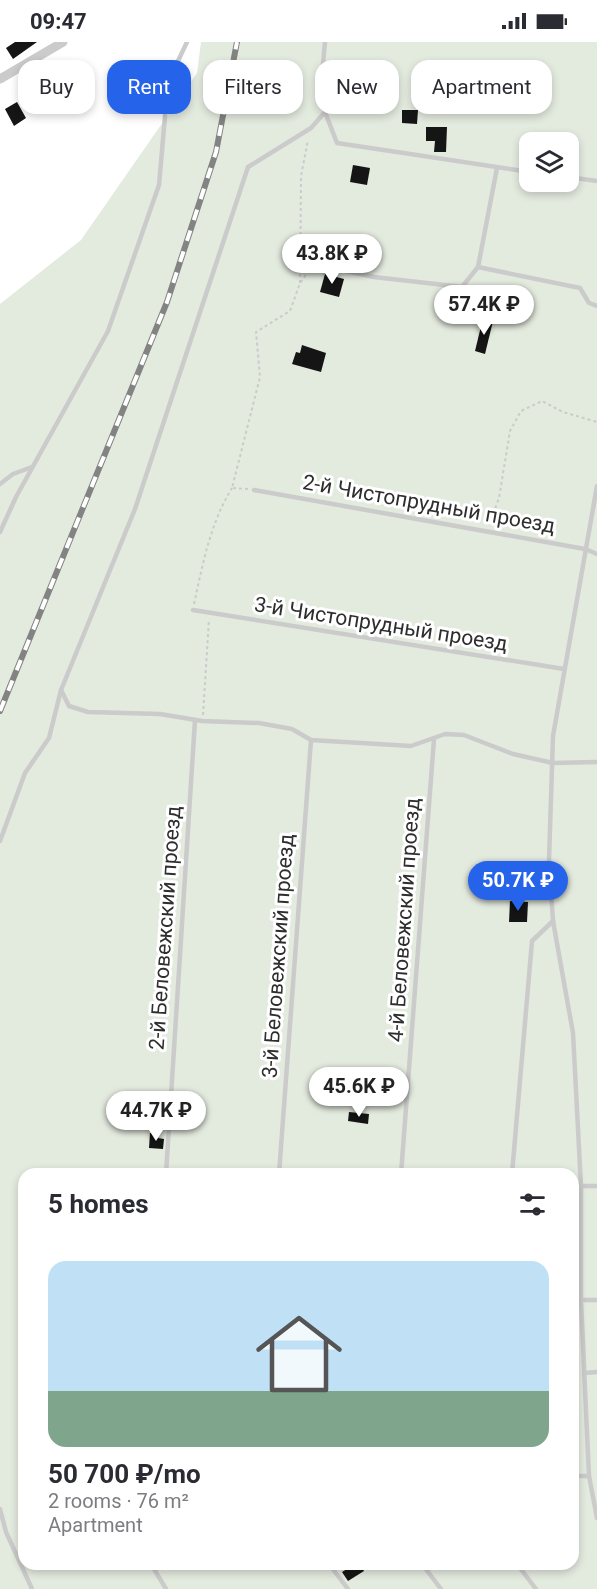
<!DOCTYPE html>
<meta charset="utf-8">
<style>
:root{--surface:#fff;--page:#f7f7f7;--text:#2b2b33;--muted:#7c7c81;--accent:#2563eb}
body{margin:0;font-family:Roboto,sans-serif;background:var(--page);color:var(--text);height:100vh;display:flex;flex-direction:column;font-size:22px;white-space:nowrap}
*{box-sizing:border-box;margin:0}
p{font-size:20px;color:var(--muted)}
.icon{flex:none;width:33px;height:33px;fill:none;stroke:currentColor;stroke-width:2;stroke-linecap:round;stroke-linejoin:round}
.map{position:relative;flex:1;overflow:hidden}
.side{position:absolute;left:18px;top:1126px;width:561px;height:402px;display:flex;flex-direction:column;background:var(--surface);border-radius:18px;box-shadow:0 3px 9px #0003}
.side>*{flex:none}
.hud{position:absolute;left:18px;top:18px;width:561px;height:54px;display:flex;gap:12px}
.tools{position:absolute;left:519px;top:90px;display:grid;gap:12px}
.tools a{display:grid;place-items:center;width:60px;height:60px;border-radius:12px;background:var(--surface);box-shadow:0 3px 9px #0003;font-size:30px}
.price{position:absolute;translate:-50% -51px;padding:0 14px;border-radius:21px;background:#fff;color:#222;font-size:20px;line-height:39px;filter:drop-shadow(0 2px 3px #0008)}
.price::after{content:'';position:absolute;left:50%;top:36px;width:18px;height:14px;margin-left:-9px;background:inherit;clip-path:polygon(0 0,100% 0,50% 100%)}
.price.current{background:var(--accent);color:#fff}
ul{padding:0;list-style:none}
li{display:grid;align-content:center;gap:12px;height:318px;padding:0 30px}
li span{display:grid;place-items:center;height:186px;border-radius:18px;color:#555}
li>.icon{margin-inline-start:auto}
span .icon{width:108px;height:108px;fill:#fffc;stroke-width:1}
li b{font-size:26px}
h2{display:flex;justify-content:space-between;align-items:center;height:72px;padding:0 30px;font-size:26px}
.pill{padding:0 21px;border-radius:18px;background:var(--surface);box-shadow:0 3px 9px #0003;font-size:21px;line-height:54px}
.pill.current{background:var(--accent);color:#fff}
.status{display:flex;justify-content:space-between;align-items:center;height:42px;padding:0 30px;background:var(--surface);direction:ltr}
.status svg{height:16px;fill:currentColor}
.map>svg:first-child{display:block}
.green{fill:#e3eade;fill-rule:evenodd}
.building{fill:#151515}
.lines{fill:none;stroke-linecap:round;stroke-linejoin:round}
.path{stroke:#cbcbcb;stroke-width:2;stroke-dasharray:3 3;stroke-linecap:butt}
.service{stroke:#cbcbcb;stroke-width:4.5}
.minor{stroke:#cbcbcb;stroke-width:9}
.rail-casing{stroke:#838383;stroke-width:6}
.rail{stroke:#fff;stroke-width:4;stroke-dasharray:11;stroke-linecap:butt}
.labels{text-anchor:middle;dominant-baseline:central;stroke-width:6;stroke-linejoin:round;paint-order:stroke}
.street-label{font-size:21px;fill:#2e2e2e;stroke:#fff}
</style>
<div class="status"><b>09:47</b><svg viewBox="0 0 49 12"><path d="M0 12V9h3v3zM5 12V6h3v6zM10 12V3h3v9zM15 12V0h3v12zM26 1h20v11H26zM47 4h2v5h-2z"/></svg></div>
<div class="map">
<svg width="597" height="1547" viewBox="0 0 597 1547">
<rect width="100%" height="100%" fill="#fff"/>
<path class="green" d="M201 0H597V1547H0V262L81 198 197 31ZM530 100H568V140H530ZM24 1132H573V1522H24Z"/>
<g class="building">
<path d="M15 0H37L13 17 6 6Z"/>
<path d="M70 19 89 30 79 48 60 38Z"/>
<path d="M17 60 26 76 14 84 5 67Z"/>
<path d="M402 68H418L417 82 402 81Z"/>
<path d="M426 85H447L446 110H434L435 99H426Z"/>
<path d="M353 123 370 126 367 143 350 140Z"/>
<path d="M325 232 344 237 339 255 320 250Z"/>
<path d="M483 276 493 279 485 312 475 309Z"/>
<path d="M302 303 326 311 321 330 292 322 296 310 300 311Z"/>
<path d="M510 859 528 860 527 880H509Z"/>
<path d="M349 1070 369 1072 368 1082 348 1079Z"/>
<path d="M150 1091 159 1092 158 1096 164 1097 163 1107 149 1106Z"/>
<path d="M355 1522H360L364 1529 348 1539 342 1530Z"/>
</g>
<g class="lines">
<g class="path">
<path d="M300 241 301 134 308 98"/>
<path d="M248 447 232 446 260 335 256 290 290 269 300 241 310 227"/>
<path d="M489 483 499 456 510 389 521 369 542 359 563 370 597 380"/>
<path d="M194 562C203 521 210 482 232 446"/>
<path d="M203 673 209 577"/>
</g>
<g class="service">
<path d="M325 70 337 101 530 130"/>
<path d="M568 135 597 139"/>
<path d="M314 222 374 235 462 245 478 225 580 246 589 261 597 264"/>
<path d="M478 225 497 126"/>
<path d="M0 442 13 432 32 425"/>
<path d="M597 444 553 694 549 818 553 879 573 991 581 1144V1258L589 1434 597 1476"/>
<path d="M254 448 585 507 597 512"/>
<path d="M0 490 16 455 108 289 159 143 168 40 187 0"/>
<path d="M193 568 564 627"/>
<path d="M61 648 69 664 88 670 160 672 202 679 259 681 292 687 311 698 411 704 445 692 464 693 513 712 553 721 597 720"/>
<path d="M0 799 25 731 49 696 61 648 135 467 248 125 311 86 325 70 321 43 325 0"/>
<path d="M166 1132 195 678"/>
<path d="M279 1132 311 698"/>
<path d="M401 1132 434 697"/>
<path d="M512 1132 532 899 553 879"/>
<path d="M581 1144H597"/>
<path d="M581 1258H597"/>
<path d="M584 1331 597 1330"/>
<path d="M573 1434H589"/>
<path d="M0 1467 6 1490 32 1547"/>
<path d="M151 1522 166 1547"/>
<path d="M329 1522 348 1547"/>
<path d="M422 1522 441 1547"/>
<path d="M517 1522 536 1547"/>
</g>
<path class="minor" d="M0 37 63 0"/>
<defs>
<path id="rail" d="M0 669 167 260 216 110 237 0"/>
</defs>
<use href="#rail" class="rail-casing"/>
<use href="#rail" class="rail"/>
</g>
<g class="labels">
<g class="street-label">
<text transform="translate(429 462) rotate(10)">2-й Чистопрудный проезд</text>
<text transform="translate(381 582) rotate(9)">3-й Чистопрудный проезд</text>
<text transform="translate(404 878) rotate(-86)">4-й Беловежский проезд</text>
<text transform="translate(165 886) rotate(-86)">2-й Беловежский проезд</text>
<text transform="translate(278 914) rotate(-86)">3-й Беловежский проезд</text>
</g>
</g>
</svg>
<div class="tools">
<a><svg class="icon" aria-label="layers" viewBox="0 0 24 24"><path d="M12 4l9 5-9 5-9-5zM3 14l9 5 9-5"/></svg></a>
</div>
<b class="price" style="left:332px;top:243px">43.8K ₽</b>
<b class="price" style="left:484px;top:294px">57.4K ₽</b>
<b class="price current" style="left:518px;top:870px">50.7K ₽</b>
<b class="price" style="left:359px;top:1076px">45.6K ₽</b>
<b class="price" style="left:156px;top:1100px">44.7K ₽</b>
<div class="hud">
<a class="pill">Buy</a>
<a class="pill current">Rent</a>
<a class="pill">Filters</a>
<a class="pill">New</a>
<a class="pill">Apartment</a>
</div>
<section class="side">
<h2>5 homes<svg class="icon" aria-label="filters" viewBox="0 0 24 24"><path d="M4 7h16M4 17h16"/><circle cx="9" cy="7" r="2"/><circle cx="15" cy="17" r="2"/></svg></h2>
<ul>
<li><span style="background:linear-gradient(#bfe0f5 70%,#7fa58c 0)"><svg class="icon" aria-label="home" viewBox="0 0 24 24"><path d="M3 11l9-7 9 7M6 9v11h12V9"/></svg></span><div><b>50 700 ₽/mo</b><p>2 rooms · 76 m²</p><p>Apartment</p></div></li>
</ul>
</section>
</div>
